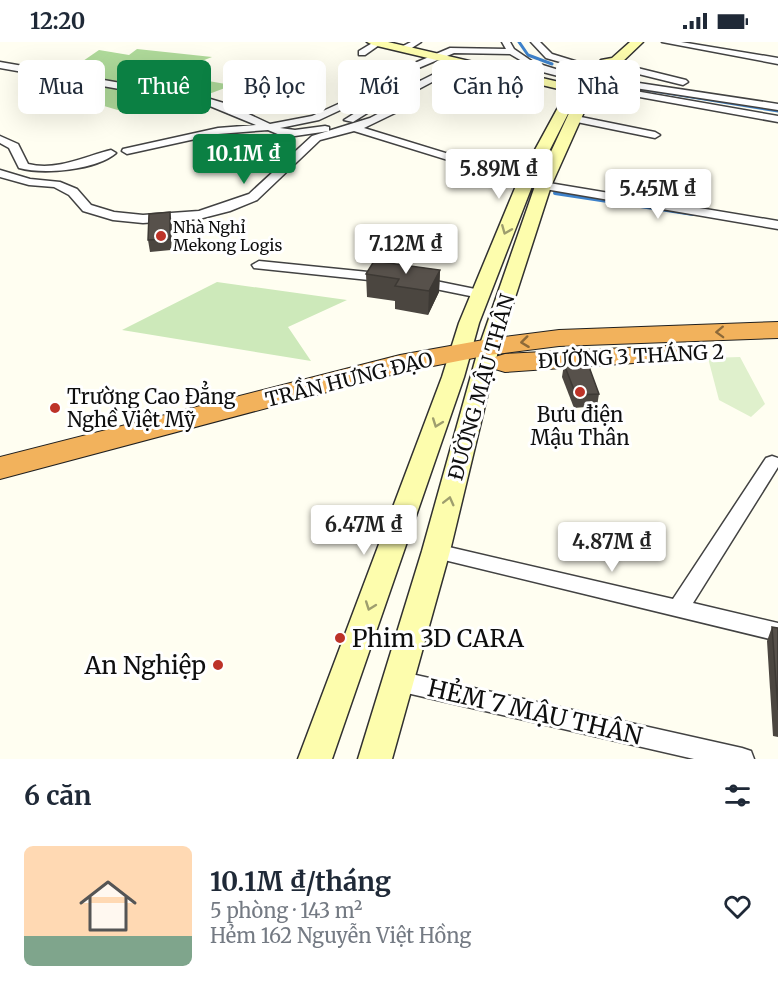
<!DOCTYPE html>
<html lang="vi">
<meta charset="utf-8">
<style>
:root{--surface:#fff;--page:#f2f2f3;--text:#1f2937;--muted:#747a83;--accent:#0b8043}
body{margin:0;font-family:Merriweather,serif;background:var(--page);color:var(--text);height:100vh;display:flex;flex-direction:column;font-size:22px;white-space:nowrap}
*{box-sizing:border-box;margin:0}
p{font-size:20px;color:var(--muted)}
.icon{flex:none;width:33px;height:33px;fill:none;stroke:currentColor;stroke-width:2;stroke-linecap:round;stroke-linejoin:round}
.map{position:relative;height:717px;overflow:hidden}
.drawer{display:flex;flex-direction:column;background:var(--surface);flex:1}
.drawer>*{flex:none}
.banner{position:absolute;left:18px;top:18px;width:742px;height:54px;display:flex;gap:12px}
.price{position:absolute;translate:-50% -51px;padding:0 14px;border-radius:6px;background:#fff;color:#222;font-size:20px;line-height:39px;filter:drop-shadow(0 2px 3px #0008)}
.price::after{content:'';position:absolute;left:50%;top:36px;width:18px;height:14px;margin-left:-9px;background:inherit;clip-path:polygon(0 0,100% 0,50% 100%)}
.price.on{background:var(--accent);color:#fff}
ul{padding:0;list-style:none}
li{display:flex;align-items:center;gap:18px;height:150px;padding:0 24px}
li span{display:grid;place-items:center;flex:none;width:168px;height:120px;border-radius:9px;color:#555}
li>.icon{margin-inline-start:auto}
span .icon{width:72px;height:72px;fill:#fffc;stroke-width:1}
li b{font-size:26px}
h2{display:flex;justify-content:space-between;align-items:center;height:72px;padding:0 24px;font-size:26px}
.chip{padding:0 21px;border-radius:9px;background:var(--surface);box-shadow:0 6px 24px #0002;font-size:21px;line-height:54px}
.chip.on{background:var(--accent);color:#fff}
.status{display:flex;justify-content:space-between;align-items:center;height:42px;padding:0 30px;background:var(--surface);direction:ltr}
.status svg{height:16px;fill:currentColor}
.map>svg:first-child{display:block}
.green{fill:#cde9ba}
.forest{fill:#afda9a}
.pitch{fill:#dff0cc}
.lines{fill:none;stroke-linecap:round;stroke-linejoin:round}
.stream-far1{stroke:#3e82cb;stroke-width:3}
.stream{stroke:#3e82cb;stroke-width:4}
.street-casing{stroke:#424242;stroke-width:3}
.secondary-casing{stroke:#313131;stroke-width:3}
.highway-casing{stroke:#202020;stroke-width:2}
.street{fill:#fff;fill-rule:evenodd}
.secondary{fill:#fdfdad;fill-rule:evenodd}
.highway{fill:#f2b25c;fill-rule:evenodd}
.wall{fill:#4b4640}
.shaded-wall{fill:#3d3934}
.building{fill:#57514b;stroke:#3d3934;stroke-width:1.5}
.oneway{stroke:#9e9e6e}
.oneway2{stroke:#8c6939}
.poi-dot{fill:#bd3328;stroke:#fff;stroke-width:2}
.labels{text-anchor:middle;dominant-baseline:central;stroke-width:6;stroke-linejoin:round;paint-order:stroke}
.far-poi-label{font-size:16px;fill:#0f0f0f;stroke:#fff;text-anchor:start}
.street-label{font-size:20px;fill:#0f0f0f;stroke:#fff}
.poi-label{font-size:20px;fill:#0f0f0f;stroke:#fff;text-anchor:start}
.near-poi-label{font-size:24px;fill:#0f0f0f;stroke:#fff;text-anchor:start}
.near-street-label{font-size:24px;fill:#0f0f0f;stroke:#fff}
</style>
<div class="status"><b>12:20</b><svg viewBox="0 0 49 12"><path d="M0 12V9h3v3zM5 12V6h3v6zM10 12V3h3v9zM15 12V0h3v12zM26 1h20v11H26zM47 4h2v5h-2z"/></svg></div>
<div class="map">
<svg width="778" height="717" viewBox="0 0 778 717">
<rect width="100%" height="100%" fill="#fffef1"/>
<path class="green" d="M217 240 347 258 288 285 311 319 122 288Z"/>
<path class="forest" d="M137 7 212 15 189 24 203 28 191 36 289 53 275 61 280 63 269 68 250 64 239 68 223 61 244 52 225 46 198 56 159 48 121 69 94 61 84 66 69 61 110 43 44 29 63 18 83 19 99 8 129 13Z"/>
<path class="pitch" d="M740 315 765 362 751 375 719 358 708 316Z"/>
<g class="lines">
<g class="stream-far1">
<path d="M519 0 528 13 552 22"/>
<path d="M630 45 778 69"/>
</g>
<path class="stream" d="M555 151 693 172"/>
<defs>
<g id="street">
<path d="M374 0 382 1 365 13H359V9Z"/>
<path d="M411 0H421L407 9H401V5Z"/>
<path d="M502 0H510L514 7 533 20 594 39 589 42 539 29 510 12 454 11 402 33 364 57 319 78 280 86 295 88 325 84 329 85V89L295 94 280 93 268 88 218 92 127 112 122 109 123 107 218 86 256 83 205 62 0 26V20L207 56 227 62 270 82 312 74 358 53 396 29 450 6 506 7Z"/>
<path d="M531 0H540L552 12 604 28 599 31 546 16Z"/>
<path d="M662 0H681L778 16V22Z"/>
<path d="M605 18 686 38 688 40 683 43 602 23V19Z"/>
<path d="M458 20 466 22 417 48 397 70 364 86 530 137V141H522L354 89 320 98 257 158 230 169 199 177 143 181 113 178 83 169 69 153 54 145 29 143 0 135V128L30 137 60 140 77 147 91 163 114 170 143 173 199 169 249 152 312 94 370 76 389 66 410 44 353 80 344 78 411 36 419 38 412 43Z"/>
<path d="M619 38 778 62V68L635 46H618L778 74V80L612 50 607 45Z"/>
<path d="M576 74 655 90 660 93 655 96 572 79V75Z"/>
<path d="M0 94 18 102 28 122C57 129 83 115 111 108L116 111C96 128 44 133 19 126L9 106 0 101Z"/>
<path d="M543 140 778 179V187L539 146 537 144Z"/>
<path d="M259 219 388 232 395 236 388 240 254 226 252 223Z"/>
<path d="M416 235 480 248 487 252 480 256 411 242 409 239 411 236Z"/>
<path d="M772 414 778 416V425L693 561 778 581V599L436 516 429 514 426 509 429 504 436 502 673 557 766 416Z"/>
<path d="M398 629 742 706 751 709 754 717H694L398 649 390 646 387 639 390 632Z"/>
</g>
<path id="secondary" d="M367 0H388L576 44 601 18 612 16 630 0H643L620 22 609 24 589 47 593 50 551 144 499 305 450 509 392 717H358L422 509 479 305 535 144 578 52 534 139 479 281 464 335 332 717H298L442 335 459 281 518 139 567 49 373 3Z"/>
<g id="highway">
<path d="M778 280V296L559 304 489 313 402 330 0 437V415L400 313 489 297 559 288Z"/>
<path d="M667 304 677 306 681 312 677 318 505 330 495 327 491 321 495 315 505 312Z"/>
</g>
</defs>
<use href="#street" class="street-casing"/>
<use href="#secondary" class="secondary-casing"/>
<use href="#highway" class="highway-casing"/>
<use href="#street" class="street"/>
<use href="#secondary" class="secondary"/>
<use href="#highway" class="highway"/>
</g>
<g class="wall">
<path d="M172 181 171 208 150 210 148 198Z"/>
<path d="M440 228 439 250 428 273 395 267V259L367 255 366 232Z"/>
<path d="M564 322 599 352 597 364 574 366 562 335Z"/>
<path d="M772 585 778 586V695L773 694 767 599Z"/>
</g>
<g class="shaded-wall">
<path d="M170 170 172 181 171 208 170 197Z"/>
<path d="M440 228 439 250 428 273 429 249Z"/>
</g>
<g class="building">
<path d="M170 170V197L148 198 149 172Z"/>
<path d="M374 219 440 228 429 249 395 244 399 237 366 232Z"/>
<path d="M564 322H588L599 352 576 353Z"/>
<path d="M772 585 778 586V668Z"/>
</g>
<defs><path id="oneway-chevron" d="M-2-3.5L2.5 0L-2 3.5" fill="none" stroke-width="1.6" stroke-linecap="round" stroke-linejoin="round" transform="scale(1.5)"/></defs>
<g class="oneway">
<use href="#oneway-chevron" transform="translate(506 188) rotate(112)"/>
<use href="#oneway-chevron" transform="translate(437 381) rotate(110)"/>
<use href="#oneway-chevron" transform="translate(449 459) rotate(-76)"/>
<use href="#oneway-chevron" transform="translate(370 564) rotate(110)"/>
</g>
<g class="oneway2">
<use href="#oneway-chevron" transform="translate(720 290) rotate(178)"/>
<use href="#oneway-chevron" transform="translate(525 300) rotate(173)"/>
</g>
<g class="poi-dot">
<circle cx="161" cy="194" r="6"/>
<circle cx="580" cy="350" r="6"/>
<circle cx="55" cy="366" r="6"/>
<circle cx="340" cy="596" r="6"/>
<circle cx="218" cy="623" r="6"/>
</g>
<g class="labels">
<g class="far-poi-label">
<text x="173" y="185">Nhà Nghỉ<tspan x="173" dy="18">Mekong Logis</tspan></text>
</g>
<g class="street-label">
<text transform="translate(631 314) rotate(-3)">ĐƯỜNG 3 THÁNG 2</text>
<text transform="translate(349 337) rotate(-14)">TRẦN HƯNG ĐẠO</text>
<text transform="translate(481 345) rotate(-74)">ĐƯỜNG MẬU THÂN</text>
</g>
<g class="poi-label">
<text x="67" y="354">Trường Cao Đẳng<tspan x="67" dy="23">Nghề Việt Mỹ</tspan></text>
<text x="580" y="372" text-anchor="middle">Bưu điện<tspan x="580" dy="23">Mậu Thân</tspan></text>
</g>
<g class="near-poi-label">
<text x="352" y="596">Phim 3D CARA</text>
<text x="206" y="623" text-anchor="end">An Nghiệp</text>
</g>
<g class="near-street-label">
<text transform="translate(535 670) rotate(13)">HẺM 7 MẬU THÂN</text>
</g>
</g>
</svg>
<b class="price on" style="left:244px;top:143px">10.1M ₫</b>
<b class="price" style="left:499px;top:158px">5.89M ₫</b>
<b class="price" style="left:658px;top:178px">5.45M ₫</b>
<b class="price" style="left:406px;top:233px">7.12M ₫</b>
<b class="price" style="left:364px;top:514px">6.47M ₫</b>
<b class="price" style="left:612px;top:531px">4.87M ₫</b>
<div class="banner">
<a class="chip">Mua</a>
<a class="chip on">Thuê</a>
<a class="chip">Bộ lọc</a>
<a class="chip">Mới</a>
<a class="chip">Căn hộ</a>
<a class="chip">Nhà</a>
</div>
</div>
<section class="drawer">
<h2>6 căn<svg class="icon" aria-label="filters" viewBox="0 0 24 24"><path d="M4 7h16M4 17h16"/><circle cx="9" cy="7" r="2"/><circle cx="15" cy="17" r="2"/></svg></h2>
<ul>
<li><span style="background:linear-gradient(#ffd9b3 75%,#7fa58c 0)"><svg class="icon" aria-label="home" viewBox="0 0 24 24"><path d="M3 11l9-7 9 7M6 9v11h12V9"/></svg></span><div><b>10.1M ₫/tháng</b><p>5 phòng · 143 m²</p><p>Hẻm 162 Nguyễn Việt Hồng</p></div><svg class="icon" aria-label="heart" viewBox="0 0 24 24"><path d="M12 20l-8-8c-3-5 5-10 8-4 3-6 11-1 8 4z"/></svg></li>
</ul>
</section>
